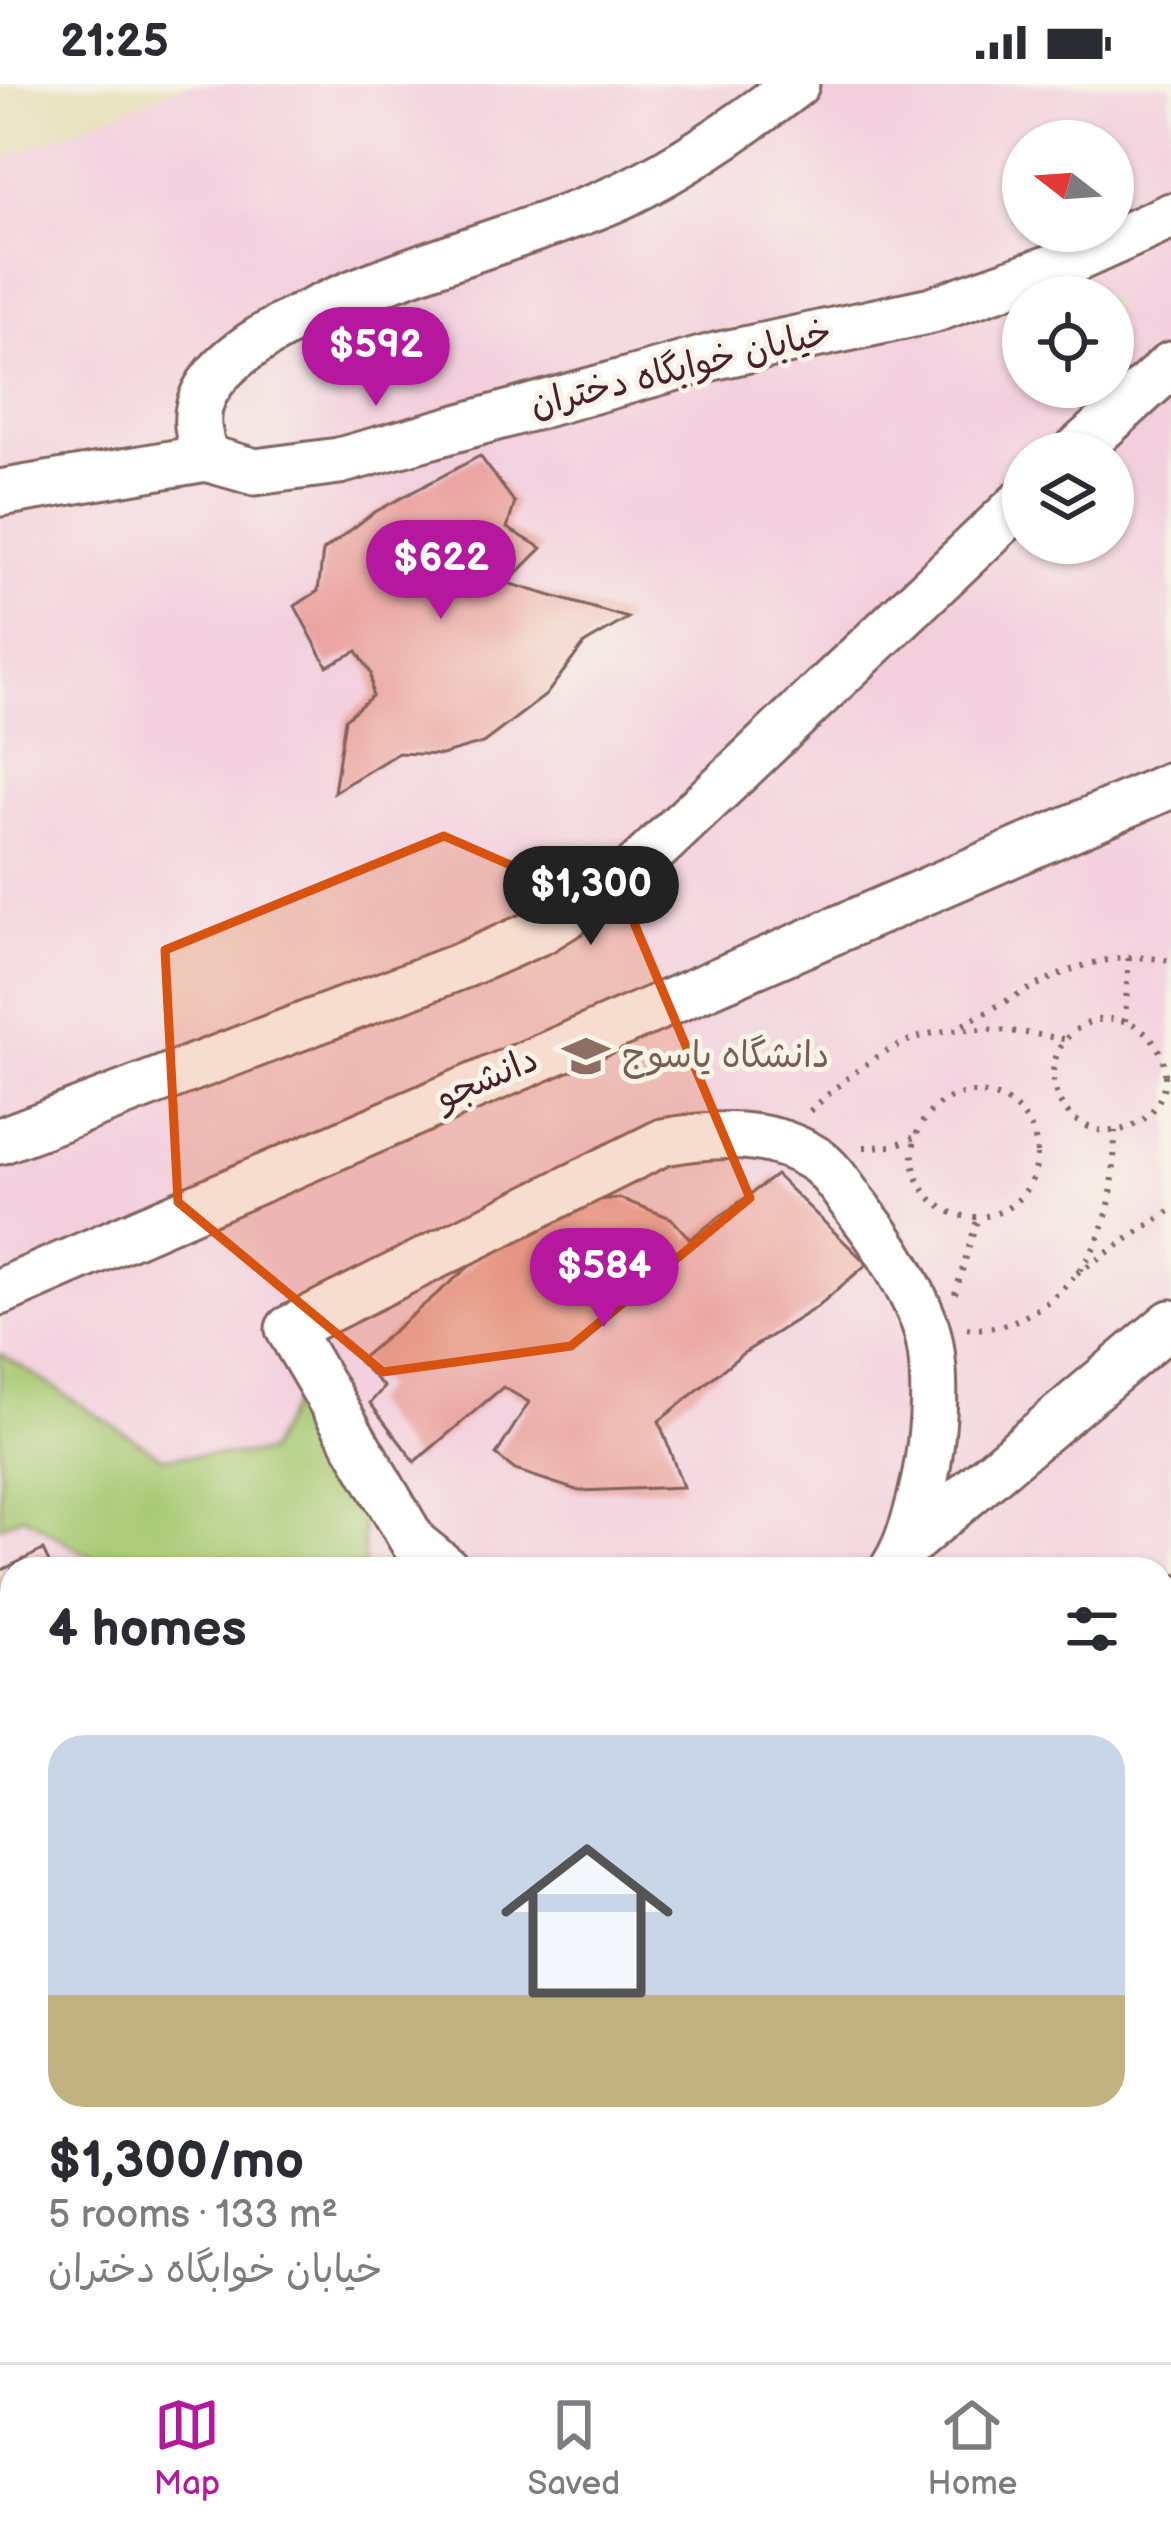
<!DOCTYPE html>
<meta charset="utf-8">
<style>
:root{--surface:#fff;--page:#f2f2f3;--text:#2b2b33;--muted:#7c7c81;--line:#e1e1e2;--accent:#b5179e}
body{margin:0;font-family:"Balsamiq Sans","Playpen Sans Arabic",sans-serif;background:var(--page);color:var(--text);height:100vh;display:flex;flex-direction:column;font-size:45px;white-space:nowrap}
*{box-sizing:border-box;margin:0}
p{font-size:39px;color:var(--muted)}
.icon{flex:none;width:66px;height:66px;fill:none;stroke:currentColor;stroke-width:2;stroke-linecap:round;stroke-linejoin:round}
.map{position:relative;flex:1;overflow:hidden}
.sheet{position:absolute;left:0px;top:1473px;width:1173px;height:807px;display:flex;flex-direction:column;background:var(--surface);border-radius:36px 36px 0 0;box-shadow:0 3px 9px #0004}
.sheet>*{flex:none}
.needle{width:78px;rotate:287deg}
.controls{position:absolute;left:1002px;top:36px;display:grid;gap:24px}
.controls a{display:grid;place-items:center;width:132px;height:132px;border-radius:50%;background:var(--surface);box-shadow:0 3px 9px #0004;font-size:60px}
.price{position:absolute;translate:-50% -102px;padding:0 27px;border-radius:42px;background:var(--accent);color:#fff;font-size:39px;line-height:78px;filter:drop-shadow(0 3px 6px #0008)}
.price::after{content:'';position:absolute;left:50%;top:72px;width:36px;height:27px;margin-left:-18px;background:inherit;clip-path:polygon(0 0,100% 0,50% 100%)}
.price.active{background:#222;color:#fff}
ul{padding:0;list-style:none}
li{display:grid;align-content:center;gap:24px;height:636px;padding:0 48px}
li+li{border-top:3px solid var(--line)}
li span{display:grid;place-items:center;height:372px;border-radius:36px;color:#555}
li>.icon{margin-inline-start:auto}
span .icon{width:216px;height:216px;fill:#fffc;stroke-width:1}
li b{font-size:51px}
h2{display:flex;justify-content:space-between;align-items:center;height:144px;padding:0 48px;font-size:51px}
.status{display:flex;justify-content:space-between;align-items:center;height:84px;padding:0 60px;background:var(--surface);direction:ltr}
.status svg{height:33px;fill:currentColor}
.menu{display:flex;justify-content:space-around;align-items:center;height:168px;border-top:3px solid var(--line);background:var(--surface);font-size:33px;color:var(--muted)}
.menu a{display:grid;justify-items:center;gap:6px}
.menu .active{color:var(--accent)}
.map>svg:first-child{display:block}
.built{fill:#f3cfde;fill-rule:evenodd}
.green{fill:#a6c870;stroke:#78744e;stroke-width:3}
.building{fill:#eba4a1}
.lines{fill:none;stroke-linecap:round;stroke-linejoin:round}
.minor-casing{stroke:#81635d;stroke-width:51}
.path{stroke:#81635d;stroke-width:6;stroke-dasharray:3 9;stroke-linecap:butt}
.minor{stroke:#fff;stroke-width:45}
.marked{fill:#d8530f;fill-opacity:0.2;stroke:#d8530f;stroke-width:9;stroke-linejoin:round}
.labels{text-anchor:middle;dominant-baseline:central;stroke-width:10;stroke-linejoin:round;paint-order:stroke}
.street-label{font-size:36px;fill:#4a1f2b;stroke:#f7f3e8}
.education-label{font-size:36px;fill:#785e54;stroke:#f7f3e8;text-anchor:start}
</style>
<div class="status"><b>21:25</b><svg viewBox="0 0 49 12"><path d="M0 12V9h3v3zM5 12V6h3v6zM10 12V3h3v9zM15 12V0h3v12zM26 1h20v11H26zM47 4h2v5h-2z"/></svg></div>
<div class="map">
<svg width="1171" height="2278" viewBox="0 0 1171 2278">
<rect width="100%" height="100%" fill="#f7f3e8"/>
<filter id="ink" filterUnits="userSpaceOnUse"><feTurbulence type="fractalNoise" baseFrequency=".00833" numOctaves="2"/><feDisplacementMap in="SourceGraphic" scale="24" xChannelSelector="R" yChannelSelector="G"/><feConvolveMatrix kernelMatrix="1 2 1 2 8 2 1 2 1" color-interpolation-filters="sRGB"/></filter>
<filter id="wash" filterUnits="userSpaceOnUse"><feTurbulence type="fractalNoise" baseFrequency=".004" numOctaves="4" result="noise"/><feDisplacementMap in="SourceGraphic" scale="48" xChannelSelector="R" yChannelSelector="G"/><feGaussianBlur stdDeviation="2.7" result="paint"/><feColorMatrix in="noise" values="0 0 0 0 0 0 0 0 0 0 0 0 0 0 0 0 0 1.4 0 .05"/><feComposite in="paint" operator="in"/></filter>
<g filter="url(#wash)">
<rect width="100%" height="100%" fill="#e8e0ba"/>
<path class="built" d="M187 0H1171V1986L1161 1994V1485H12V2268H811L798 2278H0V76ZM1023 57H1113V147H1023ZM1023 213H1113V303H1023ZM1023 369H1113V459H1023Z"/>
<g class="green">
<path d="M0 1269 162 1373 266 1369 295 1316 362 1428 364 1485H111L23 1432 0 1442Z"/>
<path d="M12 1865V1967L0 1973V1870Z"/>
</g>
<g id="blocks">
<g class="building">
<path d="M480 372 515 419 507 444 542 464 507 499 628 534 584 560 546 611 483 659 441 671 398 669 334 708 345 635 372 612 371 589 357 567 327 582 295 522 318 507 323 467 373 429Z"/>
<path d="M776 1091 867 1180 817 1223 742 1270 659 1337 683 1403 579 1407 515 1386 496 1371 529 1318 503 1303 415 1378 370 1319 384 1303 358 1277 506 1151 557 1120 619 1114 671 1134 690 1155Z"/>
<path d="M43 1466 52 1485H12V1600L0 1605V1487Z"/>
<path d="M1171 1653V1800L1161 1801V1654Z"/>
<path d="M12 1694V1801L0 1806V1699Z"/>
</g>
</g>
</g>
<g filter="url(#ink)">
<use href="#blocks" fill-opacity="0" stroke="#81635d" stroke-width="3"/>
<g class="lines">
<defs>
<g id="minor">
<path d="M796 0C744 40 687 80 627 109 532 156 245 218 203 312 193 333 199 354 206 374L255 388 339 377 716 272 932 226 1071 177 1171 132"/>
<path d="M1074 369 1171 281"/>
<path d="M0 409 206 374"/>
<path d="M0 1057 466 880 541 847 621 798 1023 417"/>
<path d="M0 1208 1171 701"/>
<path d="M911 1458 1171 1239"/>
<path d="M446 1485 414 1459 289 1245 663 1058C715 1049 768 1045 815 1075 831 1085 845 1109 857 1124 883 1157 907 1195 923 1235 947 1295 928 1432 893 1485"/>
<path d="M1161 1518 1171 1514"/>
<path d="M0 2033 12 2027"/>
<path d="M0 2085 12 2079"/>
<path d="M712 2278 725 2268"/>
</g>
</defs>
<use href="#minor" class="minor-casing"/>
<g class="path">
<circle cx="1109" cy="991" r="56"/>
<path d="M1125 937 1129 869"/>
<path d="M963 940C1035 904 1089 861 1171 877"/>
<circle cx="975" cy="1071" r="62"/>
<path d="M810 1027C902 941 943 934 1064 955"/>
<path d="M864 1063 893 1062 915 1053"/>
<path d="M1077 1189 1171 1126"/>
<path d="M955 1210 978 1133"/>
<path d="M967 1244C1025 1251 1086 1195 1103 1142 1114 1111 1114 1080 1115 1047"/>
</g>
<use href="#minor" class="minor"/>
</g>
</g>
<path class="marked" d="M444 752 632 834 750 1114 571 1262 383 1288 178 1118 165 866Z"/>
<defs>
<symbol id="university-bare" viewBox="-9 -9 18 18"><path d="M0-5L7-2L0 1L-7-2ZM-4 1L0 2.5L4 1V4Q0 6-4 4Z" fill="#8d6e63" stroke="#f7f3e8" stroke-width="2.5" paint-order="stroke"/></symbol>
</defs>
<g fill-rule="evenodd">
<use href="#university-bare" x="553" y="939" width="66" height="66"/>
</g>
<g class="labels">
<g class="street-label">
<text transform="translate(681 285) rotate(-14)">خیابان خوابگاه دختران</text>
<text transform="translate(487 995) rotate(-23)">دانشجو</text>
</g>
<g class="education-label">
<text x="622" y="972">دانشگاه یاسوج</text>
</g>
</g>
</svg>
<div class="controls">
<a><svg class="needle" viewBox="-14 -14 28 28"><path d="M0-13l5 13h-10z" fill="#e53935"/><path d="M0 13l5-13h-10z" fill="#7c7c81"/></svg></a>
<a><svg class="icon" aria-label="locate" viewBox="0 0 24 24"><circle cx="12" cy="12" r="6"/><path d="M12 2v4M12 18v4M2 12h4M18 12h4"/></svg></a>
<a><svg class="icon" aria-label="layers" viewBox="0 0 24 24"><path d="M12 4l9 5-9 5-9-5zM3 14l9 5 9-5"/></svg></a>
</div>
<b class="price" style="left:376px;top:325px">$592</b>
<b class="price" style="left:441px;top:538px">$622</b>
<b class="price active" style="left:591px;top:864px">$1,300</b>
<b class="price" style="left:604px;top:1246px">$584</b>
<section class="sheet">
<h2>4 homes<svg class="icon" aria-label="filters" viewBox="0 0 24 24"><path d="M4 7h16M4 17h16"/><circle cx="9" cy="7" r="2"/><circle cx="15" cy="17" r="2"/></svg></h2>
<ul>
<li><span style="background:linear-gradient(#c9d6e8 70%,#c2b280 0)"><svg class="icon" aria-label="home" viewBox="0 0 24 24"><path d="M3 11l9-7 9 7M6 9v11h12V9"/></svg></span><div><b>$1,300/mo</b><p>5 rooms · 133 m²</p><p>خیابان خوابگاه دختران</p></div></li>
</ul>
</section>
</div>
<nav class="menu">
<a class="active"><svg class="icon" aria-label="map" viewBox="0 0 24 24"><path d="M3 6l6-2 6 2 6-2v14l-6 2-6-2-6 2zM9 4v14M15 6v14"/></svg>Map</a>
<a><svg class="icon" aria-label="saved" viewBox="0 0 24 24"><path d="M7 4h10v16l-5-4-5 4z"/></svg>Saved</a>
<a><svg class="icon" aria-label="home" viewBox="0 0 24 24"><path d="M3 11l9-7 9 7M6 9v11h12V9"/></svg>Home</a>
</nav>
